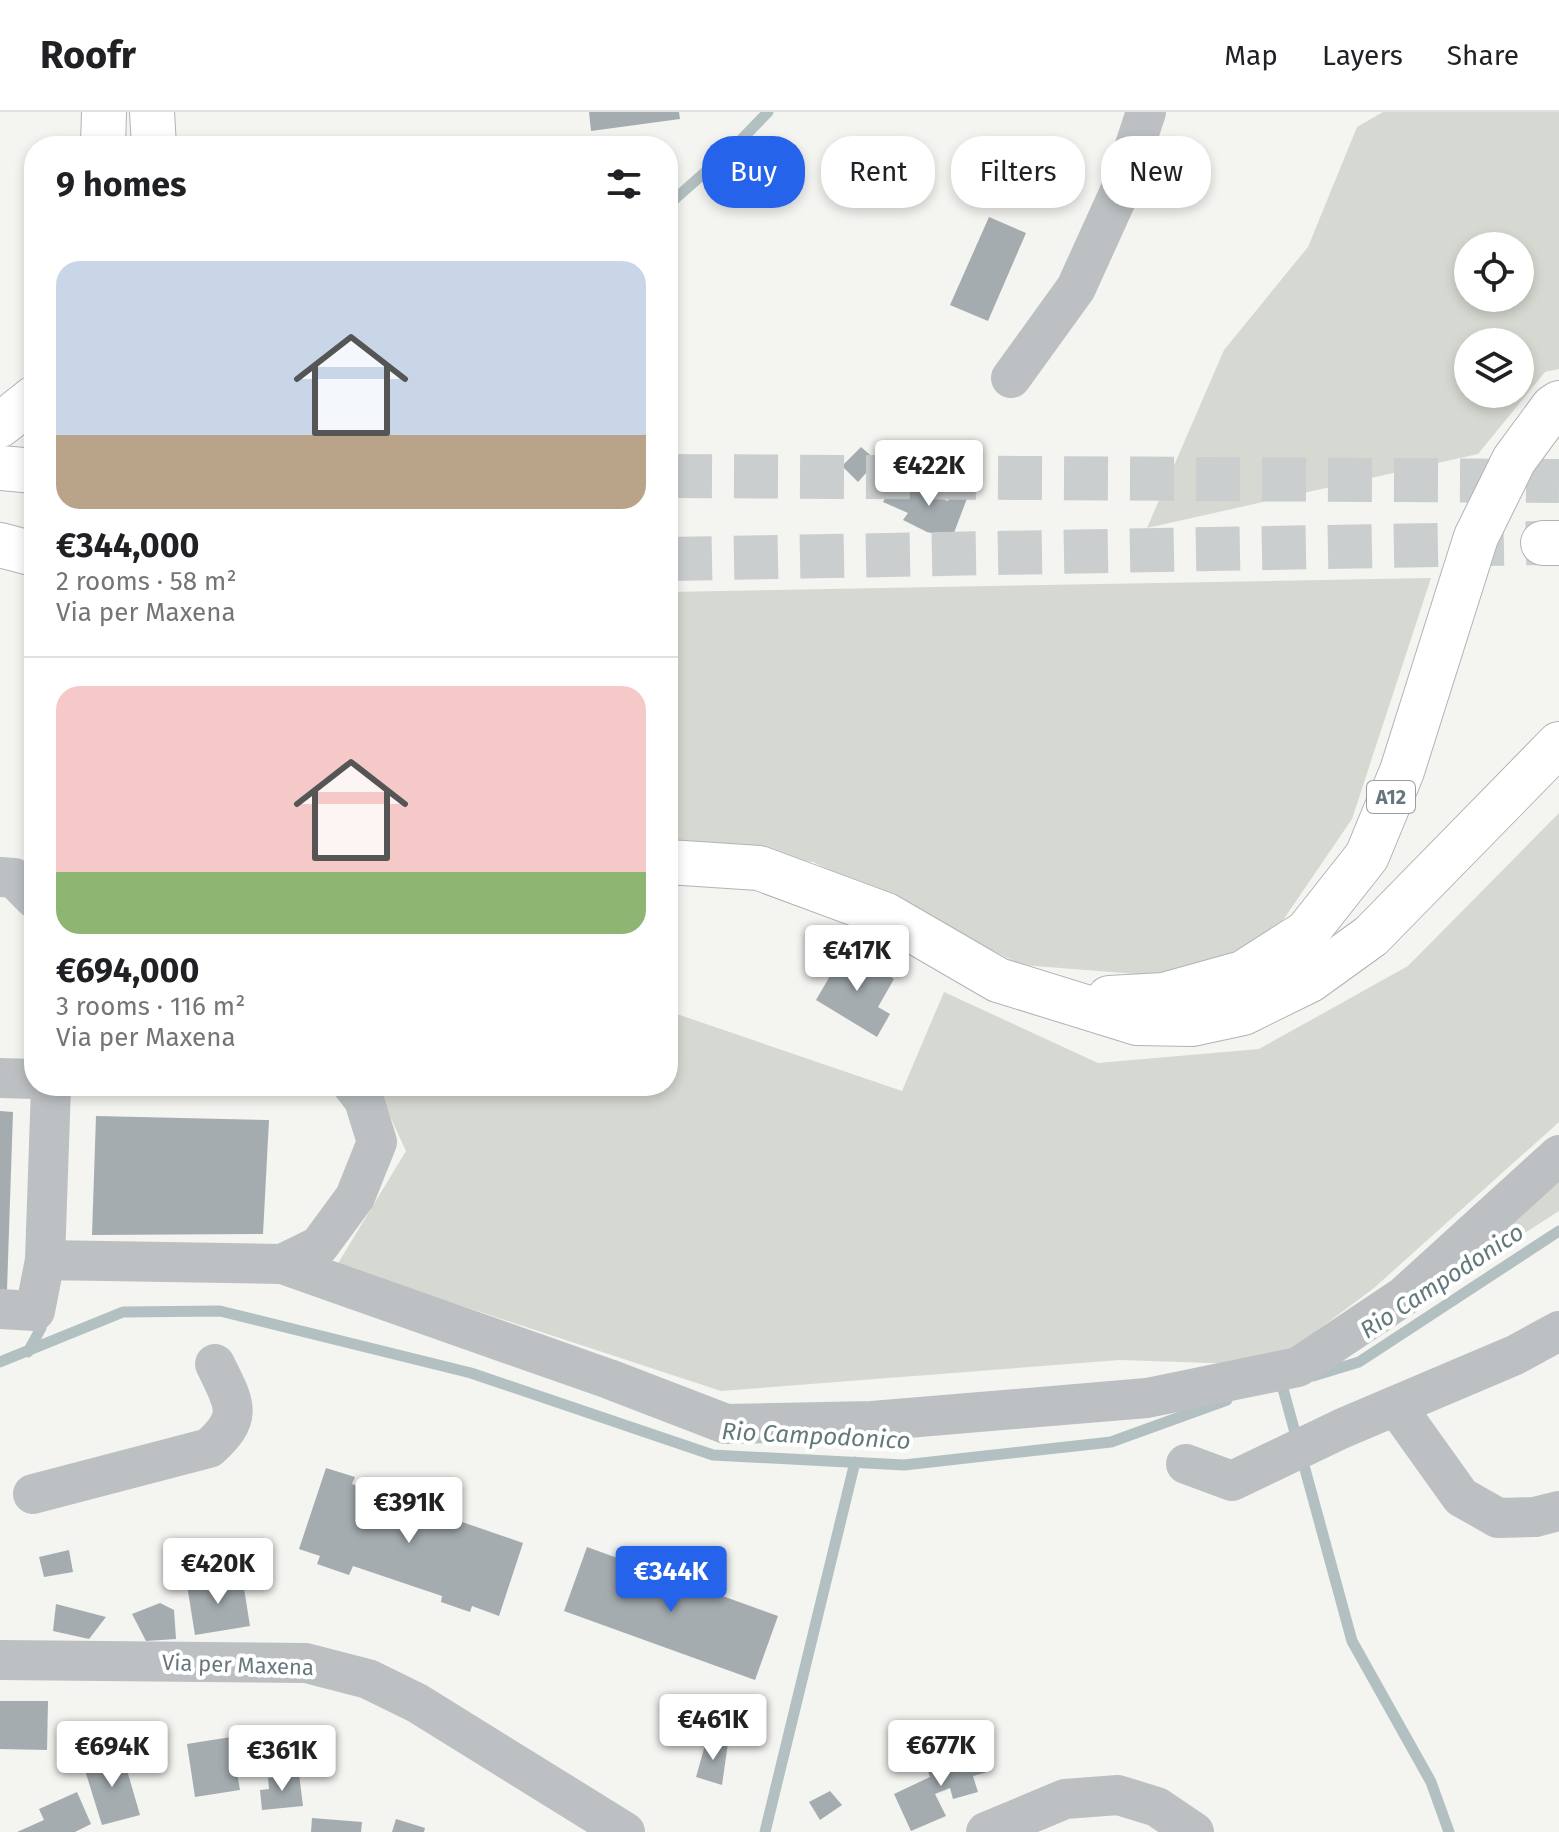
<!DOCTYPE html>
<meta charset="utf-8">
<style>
:root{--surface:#fff;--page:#f2f2f2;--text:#202124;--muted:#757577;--line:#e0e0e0;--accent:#2563eb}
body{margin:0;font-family:"Fira Sans",sans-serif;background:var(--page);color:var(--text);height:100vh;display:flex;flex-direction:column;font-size:30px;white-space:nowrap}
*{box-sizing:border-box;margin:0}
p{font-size:26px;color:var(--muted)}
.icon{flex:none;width:44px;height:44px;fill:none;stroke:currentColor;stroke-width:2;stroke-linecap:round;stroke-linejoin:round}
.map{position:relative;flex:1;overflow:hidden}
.side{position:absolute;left:24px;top:24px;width:654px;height:960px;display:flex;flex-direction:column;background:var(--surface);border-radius:32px;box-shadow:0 4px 12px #0003}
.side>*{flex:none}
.hud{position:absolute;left:702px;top:24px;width:736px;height:72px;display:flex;gap:16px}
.fabs{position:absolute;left:1454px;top:120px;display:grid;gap:16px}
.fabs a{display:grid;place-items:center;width:80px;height:80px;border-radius:50%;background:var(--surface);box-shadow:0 4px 12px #0003;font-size:40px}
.price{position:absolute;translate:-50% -68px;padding:0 18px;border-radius:8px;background:#fff;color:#222;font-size:26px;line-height:52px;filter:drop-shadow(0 2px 4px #0008)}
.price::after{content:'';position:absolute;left:50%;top:48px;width:24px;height:18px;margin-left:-12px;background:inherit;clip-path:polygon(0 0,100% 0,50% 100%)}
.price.current{background:var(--accent);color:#fff}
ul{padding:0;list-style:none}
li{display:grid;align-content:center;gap:16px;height:424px;padding:0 32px}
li+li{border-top:2px solid var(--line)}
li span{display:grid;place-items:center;height:248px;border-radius:24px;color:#555}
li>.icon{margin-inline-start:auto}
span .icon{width:144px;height:144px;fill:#fffc;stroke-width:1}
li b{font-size:34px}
h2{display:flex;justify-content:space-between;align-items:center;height:96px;padding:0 32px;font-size:34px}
.tag{padding:0 28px;border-radius:32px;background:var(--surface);box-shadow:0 4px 12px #0003;font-size:28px;line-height:72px}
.tag.current{background:var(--accent);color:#fff}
header{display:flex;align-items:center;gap:48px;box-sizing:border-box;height:112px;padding:0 40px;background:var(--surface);border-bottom:2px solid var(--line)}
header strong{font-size:38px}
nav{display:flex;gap:44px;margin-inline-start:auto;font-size:28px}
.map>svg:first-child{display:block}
.green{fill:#d5d9d1;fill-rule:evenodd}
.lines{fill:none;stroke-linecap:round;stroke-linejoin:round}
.stream{stroke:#b3c0c1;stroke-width:11}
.building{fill:#a4acaf}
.highway-tunnel{stroke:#cacece;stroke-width:44;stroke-dasharray:44 22;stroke-linecap:butt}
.highway-casing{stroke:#b0b4b6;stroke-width:46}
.minor{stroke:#bcc0c2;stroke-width:40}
.highway{stroke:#fff;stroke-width:44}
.labels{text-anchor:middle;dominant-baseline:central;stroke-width:8;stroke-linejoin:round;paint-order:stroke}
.shield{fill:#fff;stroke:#95a0a5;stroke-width:2}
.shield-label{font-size:20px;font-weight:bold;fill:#67777e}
.street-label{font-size:22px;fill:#67777e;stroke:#fff}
.water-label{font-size:24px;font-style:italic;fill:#63787b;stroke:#fff}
</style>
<header>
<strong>Roofr</strong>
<nav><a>Map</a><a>Layers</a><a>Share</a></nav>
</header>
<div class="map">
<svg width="1559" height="1720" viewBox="0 0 1559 1720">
<rect width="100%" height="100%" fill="#f4f4f1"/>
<g class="green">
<path d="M1383 0H1559V257L1545 260 1478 342 1147 416 1224 238 1308 135 1357 15ZM1520 134V186H1468V134ZM1520 230V282H1468V230Z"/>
<path d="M1431 466 1352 707 1277 817 1188 866 1022 853 813 750 668 736V480Z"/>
<path d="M1559 701V1010L1374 1176 1271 1253 1120 1248 721 1279 337 1153 406 1039 376 974H668V899L902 979 944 880 1098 951 1259 937 1408 854Z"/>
<path d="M1559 1067V1099L1497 1139 1488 1125Z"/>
</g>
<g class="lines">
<g class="stream">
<path d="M668 93 737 32 768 0"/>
<path d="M28 1240 41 1216"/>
<path d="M0 1250 123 1200 220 1199 471 1261 713 1343 904 1353 1111 1330 1227 1288"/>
<path d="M1313 1264 1359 1250 1559 1119"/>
<path d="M1282 1273 1352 1529 1431 1670 1449 1720"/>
<path d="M765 1720 855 1350"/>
</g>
</g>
<g class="building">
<path d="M589 0H679L680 7 591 19Z"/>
<path d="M989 105 1026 121 988 209 950 193Z"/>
<path d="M861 335 877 349 858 370 842 354Z"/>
<path d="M895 368 948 389 955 372 971 376 952 426 927 420 903 408 908 401 883 390Z"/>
<path d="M845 838 894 867 878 895 890 902 877 925 816 888Z"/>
<path d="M0 999 13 1000 7 1178 0 1177Z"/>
<path d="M96 1004 269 1008 263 1122 92 1123Z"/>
<path d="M326 1356 355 1365 352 1372 523 1431 499 1504 472 1494 470 1500 441 1490 442 1484 353 1454 349 1463 317 1452 320 1444 299 1437Z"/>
<path d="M587 1435 778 1504 755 1568 564 1499Z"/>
<path d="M69 1438 73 1460 44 1465 39 1445Z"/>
<path d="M242 1464 250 1514 195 1523 187 1473Z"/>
<path d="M160 1491 174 1498 176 1527 146 1529 132 1502Z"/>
<path d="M56 1492 106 1505 89 1527 53 1519Z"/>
<path d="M0 1589H48L47 1638 0 1637Z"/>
<path d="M231 1625 240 1678 195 1685 187 1632Z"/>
<path d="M707 1626 728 1631 722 1673 696 1665Z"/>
<path d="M975 1639 977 1646 986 1643 991 1659 973 1664 978 1680 953 1687 950 1676 935 1682 946 1704 911 1719 894 1682 930 1665 926 1654Z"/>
<path d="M122 1641 140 1703 102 1713 83 1652Z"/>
<path d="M299 1662 303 1694 262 1698 260 1678 269 1677 268 1666Z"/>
<path d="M830 1679 842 1693 820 1708 809 1690Z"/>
<path d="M77 1680 91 1712 75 1720H17L44 1708 39 1697Z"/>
<path d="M312 1706 362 1710 361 1720H311Z"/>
<path d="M396 1707 425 1716 424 1720H392Z"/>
</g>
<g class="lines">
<g class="highway-tunnel">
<path d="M668 364 1559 369"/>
<path d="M668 447 1543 431"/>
</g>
<defs>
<g id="highway">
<path d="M152 0 154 34"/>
<path d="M103 34 104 0"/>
<path d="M0 313 34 286"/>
<path d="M0 356 34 359"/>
<path d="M1543 431H1559"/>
<path d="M0 433 34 442"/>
<path d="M668 750 759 756 886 803 998 868 1137 911 1192 912 1243 901 1310 868 1371 824 1559 632"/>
<path d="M1109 886 1164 883 1243 861 1307 820 1367 744 1402 659 1476 425 1514 348 1553 295 1559 291"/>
</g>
</defs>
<use href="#highway" class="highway-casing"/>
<g class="minor">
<path d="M1011 266 1076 176 1120 79 1146 0"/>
<path d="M0 765 14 766 34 786"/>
<path d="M0 966 34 967"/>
<path d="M45 1148 51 974"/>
<path d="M282 1152 319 1134 355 1085 377 1030 364 988 353 974"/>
<path d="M0 1197 35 1199 45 1148 282 1152 609 1267 726 1312 872 1309 1147 1286 1298 1255 1404 1184 1559 1043"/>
<path d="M1396 1294 1461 1385 1498 1406 1535 1405 1559 1399"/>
<path d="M1186 1352 1232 1369 1343 1316 1515 1243 1559 1219"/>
<path d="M33 1382 209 1336C246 1304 233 1290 215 1252"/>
<path d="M0 1548 306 1551 368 1567 417 1591 625 1720"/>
<path d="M986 1720 1065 1687 1118 1683 1157 1695 1194 1720"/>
</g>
<use href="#highway" class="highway"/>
</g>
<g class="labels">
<rect class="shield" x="1367" y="669" width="48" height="32" rx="6"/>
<g class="shield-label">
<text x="1391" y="685">A12</text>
</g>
<g class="street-label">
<text transform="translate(238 1553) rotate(2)">Via per Maxena</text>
</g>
<g class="water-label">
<text transform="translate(1442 1169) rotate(-33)">Rio Campodonico</text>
<text transform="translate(816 1324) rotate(3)">Rio Campodonico</text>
</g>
</g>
</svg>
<div class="fabs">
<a><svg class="icon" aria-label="locate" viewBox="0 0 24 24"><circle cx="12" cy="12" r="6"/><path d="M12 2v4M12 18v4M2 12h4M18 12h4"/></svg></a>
<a><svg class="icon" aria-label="layers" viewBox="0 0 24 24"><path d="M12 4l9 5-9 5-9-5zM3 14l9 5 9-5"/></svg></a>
</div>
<b class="price" style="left:929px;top:396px">€422K</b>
<b class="price" style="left:857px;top:881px">€417K</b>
<b class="price" style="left:409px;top:1433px">€391K</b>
<b class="price" style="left:218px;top:1494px">€420K</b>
<b class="price current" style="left:671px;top:1502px">€344K</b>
<b class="price" style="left:713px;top:1650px">€461K</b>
<b class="price" style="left:941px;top:1676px">€677K</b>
<b class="price" style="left:112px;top:1677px">€694K</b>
<b class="price" style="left:282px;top:1681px">€361K</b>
<div class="hud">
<a class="tag current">Buy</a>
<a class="tag">Rent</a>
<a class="tag">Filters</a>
<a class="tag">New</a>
</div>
<section class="side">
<h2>9 homes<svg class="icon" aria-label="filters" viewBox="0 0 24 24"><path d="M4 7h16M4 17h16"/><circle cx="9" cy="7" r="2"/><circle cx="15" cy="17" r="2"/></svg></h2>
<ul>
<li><span style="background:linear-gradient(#c9d6e8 70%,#b9a48a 0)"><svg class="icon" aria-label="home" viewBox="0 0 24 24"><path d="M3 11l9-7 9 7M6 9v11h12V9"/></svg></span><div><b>€344,000</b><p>2 rooms · 58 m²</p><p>Via per Maxena</p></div></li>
<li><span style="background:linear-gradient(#f6c9c9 75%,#8fb573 0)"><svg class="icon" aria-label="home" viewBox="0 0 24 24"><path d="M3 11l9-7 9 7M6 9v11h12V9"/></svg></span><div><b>€694,000</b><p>3 rooms · 116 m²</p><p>Via per Maxena</p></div></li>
</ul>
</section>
</div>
